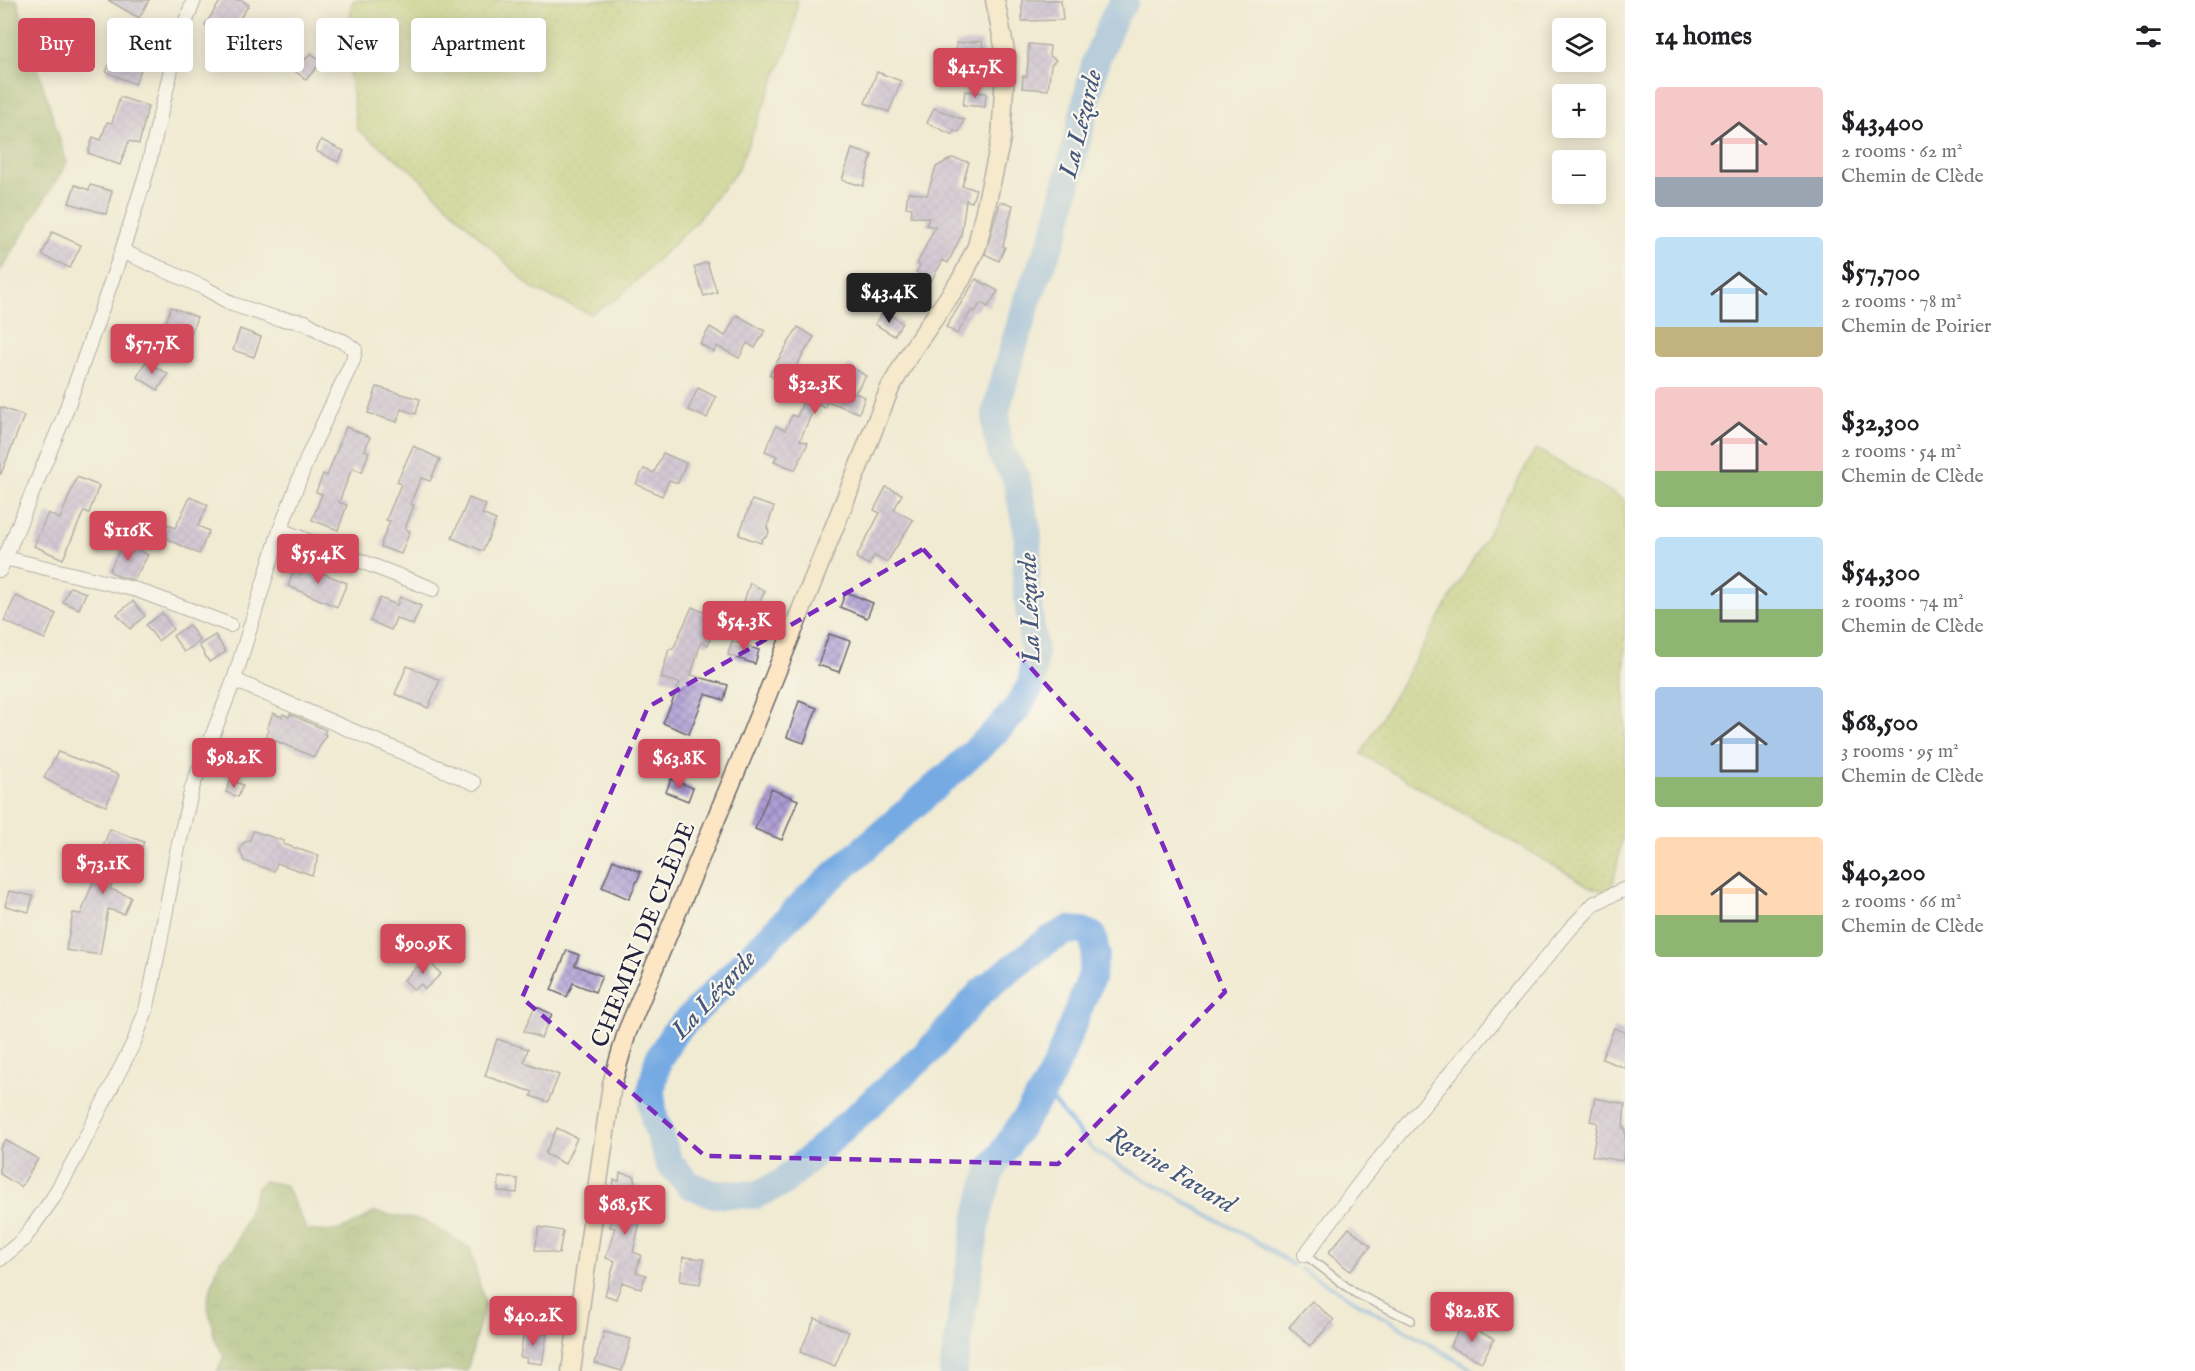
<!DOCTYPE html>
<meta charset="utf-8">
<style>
:root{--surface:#fff;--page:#f6f6f6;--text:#202124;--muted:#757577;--accent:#d1495b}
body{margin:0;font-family:"IM FELL English",serif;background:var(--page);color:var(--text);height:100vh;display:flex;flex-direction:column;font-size:22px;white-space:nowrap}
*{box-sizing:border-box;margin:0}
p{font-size:20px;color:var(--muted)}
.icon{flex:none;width:33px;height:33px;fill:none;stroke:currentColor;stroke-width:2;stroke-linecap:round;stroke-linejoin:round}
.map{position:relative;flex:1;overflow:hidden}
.sheet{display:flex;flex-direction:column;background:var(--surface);width:570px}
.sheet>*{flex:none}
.guide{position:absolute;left:18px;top:18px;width:570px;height:54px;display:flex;gap:12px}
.fabs{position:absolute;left:1552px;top:18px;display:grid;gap:12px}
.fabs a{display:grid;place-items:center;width:54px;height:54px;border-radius:6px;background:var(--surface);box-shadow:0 3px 15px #0003;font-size:30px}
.price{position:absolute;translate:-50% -51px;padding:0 14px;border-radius:6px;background:var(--accent);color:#fff;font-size:20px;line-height:39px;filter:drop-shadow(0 2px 3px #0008)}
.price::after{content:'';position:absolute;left:50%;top:36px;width:18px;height:14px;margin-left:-9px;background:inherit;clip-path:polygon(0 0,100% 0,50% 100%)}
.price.on{background:#222;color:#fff}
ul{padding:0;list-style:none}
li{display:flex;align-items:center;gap:18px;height:150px;padding:0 30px}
li span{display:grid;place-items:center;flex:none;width:168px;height:120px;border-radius:6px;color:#555}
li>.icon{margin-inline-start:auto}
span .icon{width:72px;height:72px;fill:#fffc;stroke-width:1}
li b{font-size:26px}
h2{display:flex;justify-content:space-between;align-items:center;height:72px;padding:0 30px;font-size:26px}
.pill{padding:0 21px;border-radius:6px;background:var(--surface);box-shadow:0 3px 15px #0003;font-size:21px;line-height:54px}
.pill.on{background:var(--accent);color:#fff}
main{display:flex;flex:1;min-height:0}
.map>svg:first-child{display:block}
.grass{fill:url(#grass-dots);stroke:#6b7452;stroke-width:1.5}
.forest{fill:url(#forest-crowns);stroke:#58664c;stroke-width:1.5}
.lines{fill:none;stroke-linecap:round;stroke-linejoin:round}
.stream{stroke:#76aae3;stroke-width:4.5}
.river{stroke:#76aae3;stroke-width:28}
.building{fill:url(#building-cross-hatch)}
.service-casing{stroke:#6a6870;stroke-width:10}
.minor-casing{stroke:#6a6870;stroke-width:16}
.secondary-casing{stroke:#6a6870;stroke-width:21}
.service{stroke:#fff;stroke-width:7}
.minor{stroke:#fff;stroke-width:14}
.secondary{stroke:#fce6c4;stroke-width:18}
.marked{fill:none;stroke:#7b2cbf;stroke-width:4.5;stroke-dasharray:12 8;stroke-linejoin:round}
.labels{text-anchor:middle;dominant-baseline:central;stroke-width:4.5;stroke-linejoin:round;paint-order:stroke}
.street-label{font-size:24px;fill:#22223b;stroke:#fbf7ec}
.water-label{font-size:26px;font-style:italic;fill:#44587e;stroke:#fbf7ec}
</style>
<main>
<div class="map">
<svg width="1625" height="1371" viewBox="0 0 1625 1371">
<defs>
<pattern id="grass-dots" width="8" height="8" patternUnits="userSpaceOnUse" patternTransform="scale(1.5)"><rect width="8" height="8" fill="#b4c66a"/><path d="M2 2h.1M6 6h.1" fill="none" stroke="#9aaa5d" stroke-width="1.8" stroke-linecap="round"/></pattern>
<pattern id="forest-crowns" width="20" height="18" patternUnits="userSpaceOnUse" patternTransform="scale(1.5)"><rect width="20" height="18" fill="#8fab5e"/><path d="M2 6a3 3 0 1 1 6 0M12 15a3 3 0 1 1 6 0" fill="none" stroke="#748b4f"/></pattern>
<pattern id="building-cross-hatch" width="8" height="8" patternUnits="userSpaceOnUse" patternTransform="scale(1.5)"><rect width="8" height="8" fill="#af9dd5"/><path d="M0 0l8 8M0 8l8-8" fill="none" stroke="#8e80ae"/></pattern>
</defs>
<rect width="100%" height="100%" fill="#fbf7ec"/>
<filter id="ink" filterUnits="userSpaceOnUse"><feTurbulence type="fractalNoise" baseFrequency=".0167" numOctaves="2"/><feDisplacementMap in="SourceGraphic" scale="12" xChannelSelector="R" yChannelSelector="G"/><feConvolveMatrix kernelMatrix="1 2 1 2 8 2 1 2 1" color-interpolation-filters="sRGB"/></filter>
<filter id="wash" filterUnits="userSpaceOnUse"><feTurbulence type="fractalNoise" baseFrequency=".008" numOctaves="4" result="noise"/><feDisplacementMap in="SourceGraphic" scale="24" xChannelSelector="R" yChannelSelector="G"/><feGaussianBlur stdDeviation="1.35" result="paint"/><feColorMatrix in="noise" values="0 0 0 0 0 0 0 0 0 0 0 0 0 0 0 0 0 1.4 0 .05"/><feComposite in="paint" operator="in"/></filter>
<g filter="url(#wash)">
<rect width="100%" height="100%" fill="#f1ebd3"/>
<g class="grass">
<path d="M354 0H798L791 40 737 171 695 223 618 298 590 314 533 289 412 171 357 129 349 70 351 5Z"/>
<path d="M1536 449 1625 500V825L1611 894 1589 886 1361 754Z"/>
</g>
<g class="forest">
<path d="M0 0H17L67 163 0 272Z"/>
<path d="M264 1181 285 1185 307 1230C337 1235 349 1228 374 1212L425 1221 470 1248 485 1304 467 1371H217L224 1356 215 1340 207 1301 220 1260 233 1250 249 1211 257 1188Z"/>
</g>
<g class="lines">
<g class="stream">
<path d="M1044 1090 1094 1151 1259 1243 1293 1265"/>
<path d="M1301 1269 1475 1371"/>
</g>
<path class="river" d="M953 1371 978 1215 991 1170 1044 1090 1059 1059 1091 978 1096 952 1092 935 1082 931 1068 930 1047 941 981 992 928 1052 782 1183 755 1195 713 1194 690 1185 669 1163 654 1118 651 1092 658 1060 674 1033 810 896 958 767 991 736 1016 710 1032 683 1034 653 1026 583 1028 535 1016 477 1002 455 996 432V411L1011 355 1030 293 1055 233 1096 60 1115 15 1125 0"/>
</g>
<g id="blocks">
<g class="building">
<path d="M108 0H149L139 18Z"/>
<path d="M221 0H241L249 5 226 39 205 25Z"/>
<path d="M1022 0H1061L1063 20 1022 21Z"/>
<path d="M123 33 151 45 135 84 106 72Z"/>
<path d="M982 41 984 57 957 59 956 43Z"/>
<path d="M1029 44 1050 46 1049 55 1056 60 1051 65 1048 90 1022 88 1023 76H1027Z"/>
<path d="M311 53 321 62 306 80 295 71Z"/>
<path d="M877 72 901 81 889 112 865 103Z"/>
<path d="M965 91 986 93 985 107 963 105Z"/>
<path d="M120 97 148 106 139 144 129 141 120 165 88 153 93 137 101 140 107 122 112 123Z"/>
<path d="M934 108 964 120 959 132 954 131 953 135 927 123Z"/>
<path d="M321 140 344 151 338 162 316 151Z"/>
<path d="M852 149 872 155 863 186 842 180Z"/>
<path d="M952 158 969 162 962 186 976 189 972 202 966 200 961 236 948 263 943 260 931 281 916 272 920 266 917 264 935 227 926 225 929 218 911 216 912 208 906 207 908 192 927 195 936 167Z"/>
<path d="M75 185 89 190 90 185 112 191 106 214 69 203Z"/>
<path d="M1000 202 1013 205 1003 246 1005 247 999 261 985 254Z"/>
<path d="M52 232 81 245 70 268 42 255Z"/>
<path d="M707 262 717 292 704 296 694 267Z"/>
<path d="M976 279 998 291 988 307 981 303 975 312 972 310 957 334 946 327Z"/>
<path d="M171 307 197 317 186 347 160 337Z"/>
<path d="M884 311 902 323 894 336 875 324Z"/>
<path d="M737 315 765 331 755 348 747 343 739 358 717 346 714 352 700 344 710 327 725 336Z"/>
<path d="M798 327 814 337 785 384 769 375Z"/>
<path d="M240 329 261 337 254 357 233 350Z"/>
<path d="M146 361 168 374 158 390 137 377Z"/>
<path d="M849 365 866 376 855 393 865 397 859 413 827 401 825 408 816 404 800 440 808 443 795 470 774 461 777 456 765 451 776 426 785 430 792 415 797 417 813 376 836 385Z"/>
<path d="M377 387 420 399 416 414 401 409 397 422 368 413Z"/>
<path d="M698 388 716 397 707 418 688 410Z"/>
<path d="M0 407 24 416 1 474H0Z"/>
<path d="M346 427 370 437 365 450 369 452 362 472 352 468 339 502 347 505 338 530 312 520 322 494 316 492 323 474 327 476Z"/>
<path d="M413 446 440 459 430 481 421 478 410 504 414 505 405 529 410 531 401 554 381 547 382 541 390 521 386 520 401 484 397 482Z"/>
<path d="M663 453 686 463 678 483 669 480 662 496 636 484 644 469 654 473Z"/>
<path d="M77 477 99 486 89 513 84 511 63 559 34 546 48 513 60 519Z"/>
<path d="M886 487 902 494 894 510 913 520 887 562 874 556 869 565 856 558 880 513 874 510Z"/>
<path d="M190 497 208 505 198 526 209 531 199 554 161 536 167 524 175 528Z"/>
<path d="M469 498 486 505 482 514 496 520 483 551 452 538Z"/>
<path d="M752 500 774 507 767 527 769 532 767 536 762 539 761 543 739 535Z"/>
<path d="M124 542 148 555 134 580 118 576 109 571Z"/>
<path d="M307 562 323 569 322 573 347 583 337 607 288 586 294 570 301 574Z"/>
<path d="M750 583 765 591 751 619 740 613Z"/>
<path d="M70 587 86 593 79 609 63 602Z"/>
<path d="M846 592 873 603 867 618 840 607Z"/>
<path d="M16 596 56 614 45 639 4 621Z"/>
<path d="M400 597 421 606 413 625 396 618 391 630 370 621 380 598 397 605Z"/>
<path d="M133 601 145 616 130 629 117 614Z"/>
<path d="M692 607 719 619 708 645 701 642 691 675 728 685 724 700 705 694 689 734 663 723 680 683 661 678 669 649H673Z"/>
<path d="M162 613 173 629 158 641 146 625Z"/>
<path d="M189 625 200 641 184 652 173 636Z"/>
<path d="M829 634 850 641 839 672 818 665Z"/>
<path d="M215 635 226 652 209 662 199 645Z"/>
<path d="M732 641 759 650 755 664 728 655Z"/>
<path d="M407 666 440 680 428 708 395 694Z"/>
<path d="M799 701 817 708 804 743 787 737Z"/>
<path d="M273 713 282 717 283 714 289 717 290 714 326 730 324 734 326 735 314 757 266 737 269 730 267 729Z"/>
<path d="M58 752 119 775 106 806 64 789 44 778Z"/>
<path d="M671 779 693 788 688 801 666 792Z"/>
<path d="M231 780 243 785 238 797 226 792Z"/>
<path d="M771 789 798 800 782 840 755 829Z"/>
<path d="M110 829 144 842 134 867 121 862 110 889 131 897 124 914 108 909 100 955 66 950 73 913 81 914 103 855 100 854Z"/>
<path d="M253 831 284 841 283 844 319 856 312 875 277 863 274 871 244 861 240 851 243 843 250 840Z"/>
<path d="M613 860 641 872 629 899 602 887Z"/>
<path d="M9 891 33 896 29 912 5 906Z"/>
<path d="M567 950 579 955 575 965 602 976 595 992 573 983 567 997 551 990Z"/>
<path d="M426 958 441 974 425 989 421 984 414 990 404 980Z"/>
<path d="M535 1006 552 1014 541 1038 524 1031Z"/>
<path d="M1614 1028 1625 1032V1068L1602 1059Z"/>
<path d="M497 1039 528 1049 524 1062 559 1075 548 1102 531 1096 533 1092 485 1076Z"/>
<path d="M1595 1098 1625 1104 1623 1128H1625V1147L1622 1161 1592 1156 1598 1123 1590 1121Z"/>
<path d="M557 1128 577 1138 565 1164 545 1154Z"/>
<path d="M5 1140 38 1159 21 1187 0 1174V1148Z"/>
<path d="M620 1173 635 1176 634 1185 641 1186 639 1199 645 1201 633 1252 641 1255 636 1272 646 1275 641 1289 622 1282 616 1299 605 1295 615 1261 606 1258 615 1228 610 1227 618 1194 612 1193 614 1180 619 1181Z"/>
<path d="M499 1177 518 1179 517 1193 498 1191Z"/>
<path d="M539 1227 563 1231 559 1254 535 1250Z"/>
<path d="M1349 1228 1371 1246 1350 1271 1328 1253Z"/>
<path d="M683 1257 704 1259 700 1284 680 1281Z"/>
<path d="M1312 1301 1334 1320 1310 1346 1289 1327Z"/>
<path d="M815 1318 849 1332 835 1366 800 1352Z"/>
<path d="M1462 1323 1494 1339 1482 1362 1450 1347Z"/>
<path d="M524 1330 547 1334 542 1364 526 1362 527 1358 520 1357Z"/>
<path d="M604 1332 631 1339 622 1371 595 1363Z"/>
</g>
</g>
</g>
<g filter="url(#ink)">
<use href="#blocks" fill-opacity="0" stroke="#6a6870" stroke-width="1.5"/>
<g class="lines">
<defs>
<path id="service" d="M1305 1255 1355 1293 1411 1320"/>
<g id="minor">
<path d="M280 530 433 589"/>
<path d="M5 558 137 590 230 625"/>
<path d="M0 570 63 419 122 251 147 171 177 44 194 0"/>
<path d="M234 680 474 783"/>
<path d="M1305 1255 1366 1175 1570 929 1595 903 1625 889"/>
<path d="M0 1259 23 1240 53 1198 78 1153 134 1042 146 1010 152 984 177 852 192 788 234 680 280 530 309 454 353 360 355 350 345 342 327 335 305 322 275 318 232 304 205 288 122 251"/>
</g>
<path id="secondary" d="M571 1371 612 1084 627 1032 749 740 890 388 912 350 962 278 977 246 1001 139 1006 56 995 0"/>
</defs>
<use href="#service" class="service-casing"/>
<use href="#minor" class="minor-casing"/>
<use href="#secondary" class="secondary-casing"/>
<use href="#service" class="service"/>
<use href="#minor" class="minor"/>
<use href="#secondary" class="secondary"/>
</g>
</g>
<path d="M0 0H1625V1371H0ZM923 549 1138 786 1225 992 1058 1164 705 1156 522 998 648 707Z" fill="#f1ebd3" fill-opacity=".55" fill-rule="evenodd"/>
<path class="marked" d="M923 549 1138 786 1225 992 1058 1164 705 1156 522 998 648 707Z"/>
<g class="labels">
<g class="street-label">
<text transform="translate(644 935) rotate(-68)">CHEMIN DE CLÈDE</text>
</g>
<g class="water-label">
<text transform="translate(1081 124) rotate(-76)">La Lézarde</text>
<text transform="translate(1030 608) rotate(-92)">La Lézarde</text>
<text transform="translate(714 995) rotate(-47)">La Lézarde</text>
<text transform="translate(1171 1170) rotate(31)">Ravine Favard</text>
</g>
</g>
</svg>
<div class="fabs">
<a><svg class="icon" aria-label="layers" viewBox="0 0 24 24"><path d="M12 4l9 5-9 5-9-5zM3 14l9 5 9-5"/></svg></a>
<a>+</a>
<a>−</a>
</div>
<b class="price" style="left:975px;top:99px">$41.7K</b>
<b class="price on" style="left:889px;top:324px">$43.4K</b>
<b class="price" style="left:152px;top:375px">$57.7K</b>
<b class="price" style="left:815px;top:415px">$32.3K</b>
<b class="price" style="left:128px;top:562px">$116K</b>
<b class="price" style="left:318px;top:585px">$55.4K</b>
<b class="price" style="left:744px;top:652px">$54.3K</b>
<b class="price" style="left:234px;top:789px">$98.2K</b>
<b class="price" style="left:679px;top:790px">$63.8K</b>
<b class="price" style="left:103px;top:895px">$73.1K</b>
<b class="price" style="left:423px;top:975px">$90.9K</b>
<b class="price" style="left:625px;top:1236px">$68.5K</b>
<b class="price" style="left:1472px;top:1343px">$82.8K</b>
<b class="price" style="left:533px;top:1347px">$40.2K</b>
<div class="guide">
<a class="pill on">Buy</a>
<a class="pill">Rent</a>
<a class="pill">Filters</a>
<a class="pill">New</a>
<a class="pill">Apartment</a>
</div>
</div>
<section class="sheet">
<h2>14 homes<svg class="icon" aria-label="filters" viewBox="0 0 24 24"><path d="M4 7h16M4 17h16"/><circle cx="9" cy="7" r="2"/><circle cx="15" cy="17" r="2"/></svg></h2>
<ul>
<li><span style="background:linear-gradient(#f6c9c9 75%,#9aa5b1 0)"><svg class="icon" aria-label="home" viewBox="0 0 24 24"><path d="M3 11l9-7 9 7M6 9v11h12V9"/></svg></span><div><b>$43,400</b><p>2 rooms · 62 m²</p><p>Chemin de Clède</p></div></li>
<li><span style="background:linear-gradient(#bfe0f5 75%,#c2b280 0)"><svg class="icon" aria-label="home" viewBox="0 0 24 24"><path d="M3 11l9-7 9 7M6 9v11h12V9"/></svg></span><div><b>$57,700</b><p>2 rooms · 78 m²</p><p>Chemin de Poirier</p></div></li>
<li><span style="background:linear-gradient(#f6c9c9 70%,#8fb573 0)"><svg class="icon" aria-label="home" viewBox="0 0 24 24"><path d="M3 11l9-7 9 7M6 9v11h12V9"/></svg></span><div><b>$32,300</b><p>2 rooms · 54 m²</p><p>Chemin de Clède</p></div></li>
<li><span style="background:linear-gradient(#bfe0f5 60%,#8fb573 0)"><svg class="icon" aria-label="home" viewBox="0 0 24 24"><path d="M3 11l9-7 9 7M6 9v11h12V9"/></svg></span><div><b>$54,300</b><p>2 rooms · 74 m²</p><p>Chemin de Clède</p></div></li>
<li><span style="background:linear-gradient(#a9c7e8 75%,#8fb573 0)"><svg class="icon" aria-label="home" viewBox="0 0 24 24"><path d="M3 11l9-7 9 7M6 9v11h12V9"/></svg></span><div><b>$68,500</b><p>3 rooms · 95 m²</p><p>Chemin de Clède</p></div></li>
<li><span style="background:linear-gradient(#ffd9b3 65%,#8fb573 0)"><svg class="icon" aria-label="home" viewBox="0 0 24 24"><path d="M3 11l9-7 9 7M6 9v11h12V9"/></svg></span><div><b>$40,200</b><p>2 rooms · 66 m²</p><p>Chemin de Clède</p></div></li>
</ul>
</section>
</main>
